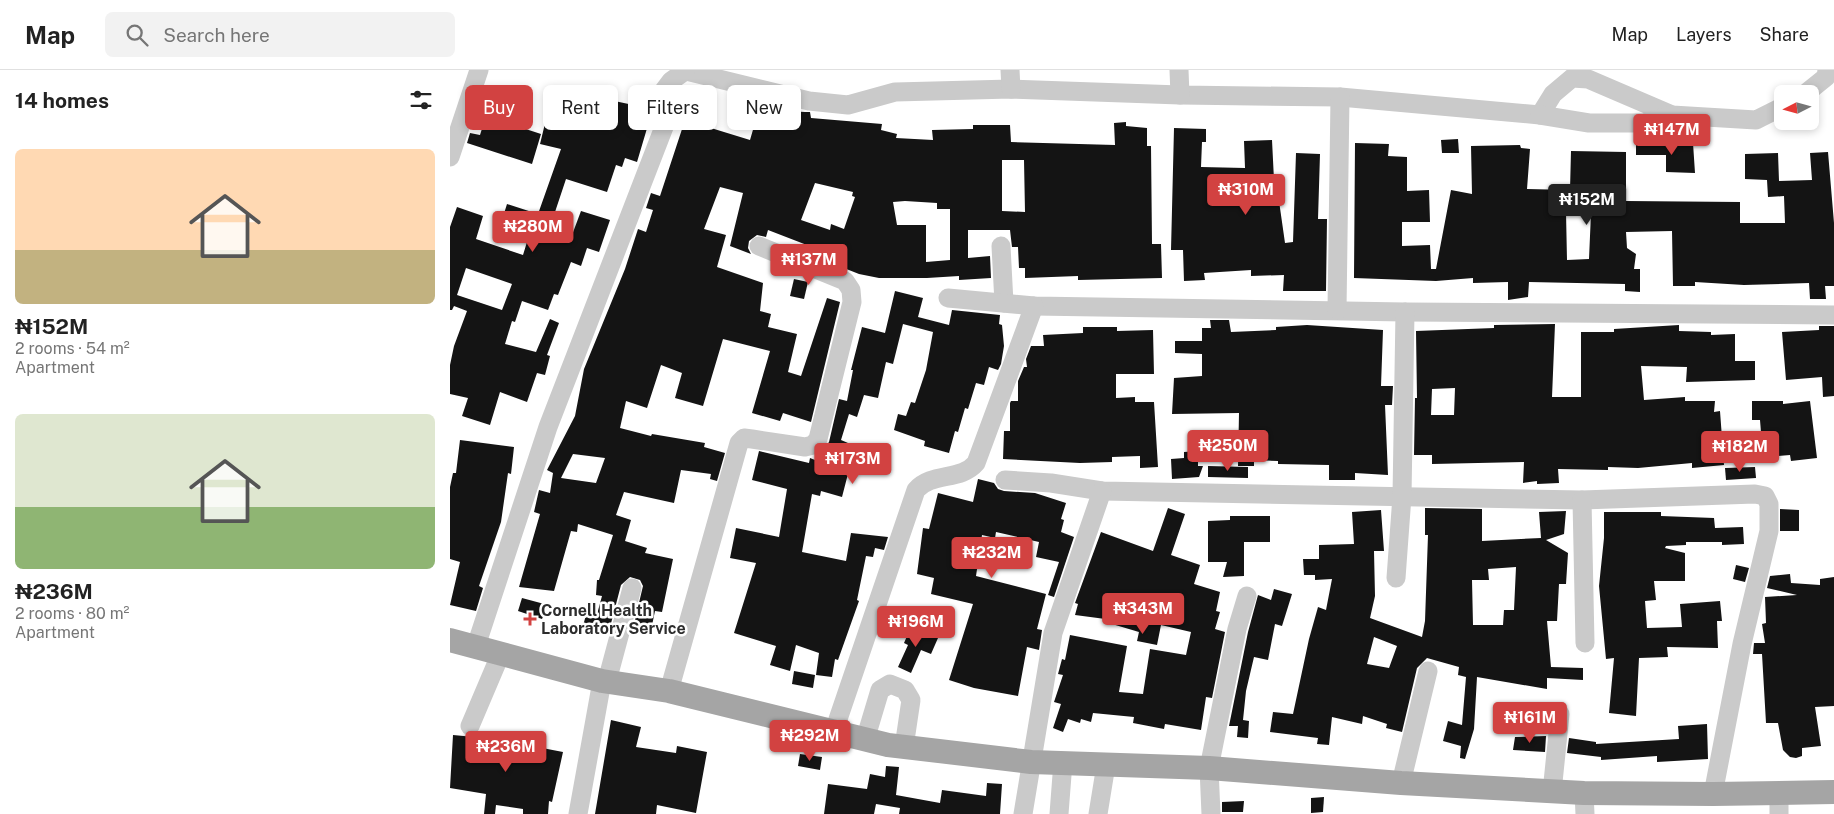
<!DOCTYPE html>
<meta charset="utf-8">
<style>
:root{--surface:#fff;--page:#f2f2f2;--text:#222;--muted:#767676;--line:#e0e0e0;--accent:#d24241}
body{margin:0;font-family:"Public Sans",sans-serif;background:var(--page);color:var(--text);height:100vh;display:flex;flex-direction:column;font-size:19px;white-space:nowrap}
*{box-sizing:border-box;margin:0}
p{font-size:16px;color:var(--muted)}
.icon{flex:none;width:28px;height:28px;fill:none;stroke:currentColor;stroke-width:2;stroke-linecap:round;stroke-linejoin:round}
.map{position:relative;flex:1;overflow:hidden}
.drawer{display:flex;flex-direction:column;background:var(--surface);width:450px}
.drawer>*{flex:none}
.guide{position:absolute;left:15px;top:15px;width:475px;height:45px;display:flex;gap:10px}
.needle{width:32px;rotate:264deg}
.controls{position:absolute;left:1324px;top:15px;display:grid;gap:10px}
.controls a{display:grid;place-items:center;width:45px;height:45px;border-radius:8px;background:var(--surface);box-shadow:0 2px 8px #0003;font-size:25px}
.price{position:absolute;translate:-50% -42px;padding:0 11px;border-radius:5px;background:var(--accent);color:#fff;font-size:16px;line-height:32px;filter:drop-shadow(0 1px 2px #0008)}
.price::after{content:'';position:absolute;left:50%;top:30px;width:15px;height:11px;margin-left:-8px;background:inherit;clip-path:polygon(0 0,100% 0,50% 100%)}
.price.selected{background:#222;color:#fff}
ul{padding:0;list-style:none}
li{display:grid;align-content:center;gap:10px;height:265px;padding:0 15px}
li span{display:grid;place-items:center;height:155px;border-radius:8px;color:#555}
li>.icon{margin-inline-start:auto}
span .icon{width:90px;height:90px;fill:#fffc;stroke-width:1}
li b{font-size:21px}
h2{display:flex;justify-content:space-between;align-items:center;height:60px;padding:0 15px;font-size:21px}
.tag{padding:0 18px;border-radius:8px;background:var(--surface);box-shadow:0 2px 8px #0003;font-size:18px;line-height:45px}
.tag.selected{background:var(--accent);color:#fff}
header{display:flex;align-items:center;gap:30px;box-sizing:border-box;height:70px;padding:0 25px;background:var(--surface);border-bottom:1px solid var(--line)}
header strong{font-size:24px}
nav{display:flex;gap:28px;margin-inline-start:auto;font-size:18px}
.search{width:350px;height:45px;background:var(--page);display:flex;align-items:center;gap:12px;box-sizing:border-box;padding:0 18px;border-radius:8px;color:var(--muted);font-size:19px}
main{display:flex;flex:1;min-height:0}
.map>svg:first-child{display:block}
.building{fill:#141414;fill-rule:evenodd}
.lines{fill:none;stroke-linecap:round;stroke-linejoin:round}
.minor{stroke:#cacaca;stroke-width:19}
.major{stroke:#a5a5a5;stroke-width:24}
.poi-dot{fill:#d24241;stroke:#fff;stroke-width:2}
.labels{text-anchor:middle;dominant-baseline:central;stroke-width:5;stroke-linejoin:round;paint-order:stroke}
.poi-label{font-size:16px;font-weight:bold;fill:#2d2d2d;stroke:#fff;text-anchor:start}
</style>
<header>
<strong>Map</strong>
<div class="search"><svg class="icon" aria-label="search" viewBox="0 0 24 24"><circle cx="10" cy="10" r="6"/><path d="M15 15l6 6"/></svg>Search here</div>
<nav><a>Map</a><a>Layers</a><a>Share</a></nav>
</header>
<main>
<section class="drawer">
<h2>14 homes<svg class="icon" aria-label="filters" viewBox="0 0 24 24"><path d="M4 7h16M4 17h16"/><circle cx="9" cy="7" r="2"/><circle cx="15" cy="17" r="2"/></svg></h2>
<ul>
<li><span style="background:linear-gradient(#ffd9b3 65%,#c2b280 0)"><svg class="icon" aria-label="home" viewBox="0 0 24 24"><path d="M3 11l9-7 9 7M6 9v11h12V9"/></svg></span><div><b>₦152M</b><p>2 rooms · 54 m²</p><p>Apartment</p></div></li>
<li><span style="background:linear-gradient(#dfe7d0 60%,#8fb573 0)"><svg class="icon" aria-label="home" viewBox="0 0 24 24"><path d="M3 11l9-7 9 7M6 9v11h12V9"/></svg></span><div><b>₦236M</b><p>2 rooms · 80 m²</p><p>Apartment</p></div></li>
</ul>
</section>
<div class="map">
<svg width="1384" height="744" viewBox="0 0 1384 744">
<rect width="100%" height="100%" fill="#fff"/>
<g class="building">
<path d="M127 23 202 39V51L199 50 198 55 187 92 175 88 172 97 166 95 157 122 116 109 97 166 119 173 131 141 160 150 149 182 137 178 131 196 121 192 108 225 104 224 98 240 72 231 65 252 62 251 55 274 86 282 100 249 109 253 97 285 100 286 95 305 87 303 77 332 50 322 40 355 12 346 18 328 0 324V295L4 276 17 241 4 236 2 240H0V157L7 137 33 146 26 169 73 185 81 159 52 150 57 134 88 144 111 79 90 74 102 25 126 32ZM16 198 62 214 52 240 7 225Z"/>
<path d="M302 29 321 33 320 40 355 42H360L361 48 432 54 431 60 447 64 446 68 483 70 482 60 523 59V55H560L561 72 665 75 664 53 676 52V56L697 58V76H701L702 174H711L712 208 628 210V206L575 208V198H569L568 177H562L560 160H518V188L540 186 541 208 509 210V206L477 208H429L409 204 361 185 362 177 318 160 316 167 307 165 299 171 298 178 301 184 280 176 293 123 270 117 254 159 276 165 267 197 313 213 310 241 321 244 318 257 347 264 338 302 351 306 377 228 390 232 361 352 333 343 330 351 302 343 320 281 273 269 253 336 225 328 232 303 211 295 197 338 176 331 170 358 201 366 202 364 255 373 254 377 275 383 267 411 260 409 261 404 231 400 224 433 174 422 166 445 181 450 175 471 197 478 195 483 223 489 212 542 205 541 200 565 182 562 193 516 190 510 180 507 171 515 158 565 144 560 142 565 131 563 136 545 146 548 152 526 146 525 147 510H149L163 465 128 454 127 462 121 461 104 521 69 517 90 444 84 442 89 420 100 423 103 403 97 400 125 346 134 299 175 199 188 159 196 162 203 140 196 138 201 123 210 126 235 50 300 70 307 46 300 45ZM552 90H574L575 142 552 141ZM365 113 403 122 402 126 405 127 394 159 381 154 380 160 351 150ZM455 131 487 133V139H500V190L476 192V155H447L443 132ZM123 384 155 388 146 413 111 408Z"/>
<path d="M36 46 91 64 82 94 17 73 20 63 30 65Z"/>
<path d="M724 58 756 59V72H752L751 97 795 98 794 71 822 70 824 110H826L835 173 843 172 846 83 870 84 868 149H877L876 221H833L834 205 801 206V200L754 203 755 210 734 211 733 180H721Z"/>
<path d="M1008 69 1009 83H992L991 70Z"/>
<path d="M905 73 939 74 938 86 957 87V121L979 120 980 152H952V176L980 175 981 199H986L1001 120 1022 124 1021 76 1070 75 1071 78 1080 79 1077 119 1120 120 1121 81 1176 82V131L1290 132V153H1335L1334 126 1318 127 1317 110 1295 109V84L1328 83 1329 111 1362 110 1360 83 1378 82 1384 153V216H1375L1376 229H1360L1359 213 1294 215 1245 212V216H1223L1222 161 1176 162 1177 178 1186 184 1184 199H1190V222L1175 221V214L1079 212 1078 227 1058 230V212L1023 213V208L986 211 904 208ZM1116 142 1141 143 1139 189 1117 190Z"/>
<path d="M1243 73 1245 103 1216 102V85H1186V74Z"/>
<path d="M344 209 358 212 354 229 340 226Z"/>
<path d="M445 221 473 228 468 247 499 255 502 240 550 245 549 254 552 255 554 276 551 294 548 300 539 297 534 315 526 313 518 339 515 338 508 362 505 361 499 383 474 376 475 371 444 360 448 344 456 346 461 332 465 333 476 300 483 262 453 254 443 294 436 292 428 328 414 325 407 347 399 344 391 370 398 373 390 398 399 400 392 427 371 421 370 426 362 424 352 482 396 491 401 463 438 467 434 480 425 478 423 487 416 486 407 530 409 531 388 590 385 589 382 607 366 605 369 583 346 575 340 601 320 595 326 576 284 563 306 493 280 488 286 458 329 467 337 419 302 410 309 381 359 393 360 388 365 390 372 382 379 372 389 329 397 331 403 300H401L412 257 435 263Z"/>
<path d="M760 250H779L781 262 826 260V257L857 255 933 260 931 316H943L942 335H935L938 405 905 403V410H879V395L828 394V391L804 390V396H788L789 343 722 344 724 308 752 306V284L725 283V271H752V258H761Z"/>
<path d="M1105 254 1102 327H1131V262H1164V259L1229 255V261L1261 262V265L1285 264V291H1305V310L1236 312 1237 297 1191 296 1194 330 1235 327V331H1265L1264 342 1270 341 1274 395 1242 398V393L1188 398 1158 397V400L1108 399 1109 413 1087 414V411L1073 413 1074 392 982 394V385H964L965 328H967L966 261 1044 258V255ZM1005 318 1004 345H981L982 319Z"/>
<path d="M1369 256H1384V326L1373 327 1372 307 1336 310 1332 262 1369 260Z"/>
<path d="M633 257H667V261L703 260 704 304H666V328L685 327V332H704L708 397 690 398V386L662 387V392L630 393 553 389 554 361H560V333L561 331H568V311L574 297H577L576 289 581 276H594L593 265 633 263Z"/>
<path d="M1302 331H1333V334L1360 331 1367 388 1341 391 1340 385 1313 387 1310 350H1302Z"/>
<path d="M10 370 64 377 61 404 58 403 51 452 29 516 33 518 26 541 0 535 10 492 0 489V417L3 403H6Z"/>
<path d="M748 381V396H753L749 407 722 409 721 389 734 388V382Z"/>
<path d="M758 396 798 397V408L758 407Z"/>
<path d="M1305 397 1306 408 1276 410 1275 398Z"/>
<path d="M528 409 544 413 548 419 554 421 585 423 616 433 611 449 614 450 611 462 624 467 604 527 598 525 609 492 586 487 589 472 546 462 545 468 532 465 526 506 596 524 587 559 592 560 589 580 577 577 568 626 524 618 499 610 523 534 481 524 484 508 467 504 473 458 479 459 488 423 523 432Z"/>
<path d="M718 438 735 444 721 485 750 495 744 514 770 522 766 541 770 542 765 559 775 562 762 628 756 627 751 660 715 654 714 659 683 653 684 647 643 643 641 652 631 649 630 653 618 649 613 662 603 658 611 634 604 632 613 605 608 604 612 589 615 590 620 565 677 576 669 622 693 624 700 579 736 585 741 562 711 555 707 575 687 571 689 562 662 554 663 550 625 545 628 534 625 533 651 462 703 481Z"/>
<path d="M975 438 1032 439V471L1091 468 1089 442 1116 441 1114 464 1096 470 1118 483 1116 514H1109L1107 551H1097L1101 597 1133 598V610L1097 608V619L1027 607 1024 659 1015 689 1010 688 1011 676 993 671 998 651 1012 655 1016 607 1008 605 1009 597 977 588 967 598 952 662 936 658 937 654 913 646 912 654 882 647 879 675 867 674 868 668 820 662 823 642 843 644 859 569 868 537 876 540 882 509 865 510V505H854L853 489H869V475L904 474 902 442 931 440 934 481H924L925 526 920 548 972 567 975 551 978 465H975ZM1066 497 1064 540H1054L1053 555H1023L1022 510H1039L1038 499ZM924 567 947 576 939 598 917 594Z"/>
<path d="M1330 439 1349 440V461H1330Z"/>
<path d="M1154 442H1211V446L1264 448 1265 458 1293 457 1294 474 1272 475V472H1236V475L1216 476 1215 478 1235 483V511H1204L1206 530 1195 531 1197 558 1232 557 1230 534 1270 531 1272 551H1267L1268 578 1217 577 1218 587 1189 588 1186 646 1159 643 1164 588 1156 589 1149 516 1154 468Z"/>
<path d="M780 446H820V472H794V506L773 507 777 492H758V451L780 450Z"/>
<path d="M1286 495 1299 498 1295 512 1283 509Z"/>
<path d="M1340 504 1341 513 1370 515V509L1384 507V636L1365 637 1371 676 1352 678V686L1346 688 1340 687 1333 680 1328 653H1316L1312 584H1303L1304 573H1315L1312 554 1316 553 1315 527 1347 525 1317 518 1320 506Z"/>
<path d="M824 519 842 524 832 556 825 554 818 590 804 587 796 621 793 650 799 651 798 668 787 667 788 656H779L798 562 808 525 821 530Z"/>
<path d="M72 528 98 535 92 549 68 541Z"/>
<path d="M461 557 488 568 481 584 471 580 461 603 448 597 458 575 454 573Z"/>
<path d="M344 601 365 605 363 618 342 614Z"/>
<path d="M161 650 191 657 186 677 226 683 227 676 257 682 246 743 207 735 206 744H145Z"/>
<path d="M1257 654 1258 689 1207 692V686L1151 690V687L1117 683 1119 668 1146 672V674L1229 669 1228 656Z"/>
<path d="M3 665 56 670V674L87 677 113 682 102 732 99 731 98 744H73V739L46 735 45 744H34L36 724 0 718Z"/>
<path d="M1096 666 1095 682 1063 680 1065 667Z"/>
<path d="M350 684 372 687 370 700 348 696Z"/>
<path d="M436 696 449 697 446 725 490 733 492 720 536 726 537 713 552 714 550 744H449L450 738 426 734 424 744H374L378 714 417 719 420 704 435 707Z"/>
<path d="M874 727 873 742 861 743V728Z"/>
<path d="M794 731 793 742H772V732Z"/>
</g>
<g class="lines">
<g class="minor">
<path d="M232 0 359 31 398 35 445 22 561 19 730 25 890 27 1090 45 1103 24 1122 8 1138 9 1222 45 1306 50 1332 37"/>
<path d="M560 0 561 19"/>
<path d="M729 0 730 25"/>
<path d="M1355 24 1376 7 1377 0"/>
<path d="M1090 45 1139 53H1194L1222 45"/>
<path d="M0 87 29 0"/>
<path d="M551 176 554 233"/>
<path d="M498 228 584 236 955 242 1384 245"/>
<path d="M887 240 890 27"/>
<path d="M555 410 601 413 652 421 1132 430 1305 424 1315 426 1319 434V461L1292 574 1263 724"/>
<path d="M1132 430 1135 573"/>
<path d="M946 508 952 426 955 242"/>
<path d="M26 576 98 357 214 57 212 23 221 11 235 1"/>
<path d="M157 611 182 518"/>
<path d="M219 621 289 373 294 368 302 369 355 377 363 375 368 369 402 232 401 220 395 211 309 176"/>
<path d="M20 656 51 583"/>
<path d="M384 661 466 420C482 402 511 411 526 393L584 236"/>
<path d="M415 670 430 620 440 614 455 620 461 630 454 677"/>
<path d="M951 713 978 601"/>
<path d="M1102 722 1110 644"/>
<path d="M1329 722V744"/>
<path d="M1134 723 1135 744"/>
<path d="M128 744 152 611"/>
<path d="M573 744 603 563 652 421"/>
<path d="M609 744 613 692"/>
<path d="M648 744 656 695"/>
<path d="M761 744 759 698 787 559 797 526"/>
</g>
<path class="major" d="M0 570 152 611 219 621 438 675 581 692 759 698 951 713 1134 723 1263 724 1384 722"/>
</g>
<path class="poi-dot" d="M77.5 541.5h5v5h5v5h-5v5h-5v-5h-5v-5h5z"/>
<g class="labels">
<g class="poi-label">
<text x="91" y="540">Cornell Health<tspan x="91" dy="18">Laboratory Service</tspan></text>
</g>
</g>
</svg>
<div class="controls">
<a><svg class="needle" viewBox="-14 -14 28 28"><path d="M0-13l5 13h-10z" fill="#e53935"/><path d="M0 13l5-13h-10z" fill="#767676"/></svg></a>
</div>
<b class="price" style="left:1222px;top:86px">₦147M</b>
<b class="price" style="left:796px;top:146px">₦310M</b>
<b class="price selected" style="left:1137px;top:156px">₦152M</b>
<b class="price" style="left:83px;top:183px">₦280M</b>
<b class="price" style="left:359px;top:216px">₦137M</b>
<b class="price" style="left:778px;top:402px">₦250M</b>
<b class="price" style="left:1290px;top:403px">₦182M</b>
<b class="price" style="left:403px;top:415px">₦173M</b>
<b class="price" style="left:542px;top:509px">₦232M</b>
<b class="price" style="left:693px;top:565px">₦343M</b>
<b class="price" style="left:466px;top:578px">₦196M</b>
<b class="price" style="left:1080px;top:674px">₦161M</b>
<b class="price" style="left:360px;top:692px">₦292M</b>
<b class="price" style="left:56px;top:703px">₦236M</b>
<div class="guide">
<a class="tag selected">Buy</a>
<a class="tag">Rent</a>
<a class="tag">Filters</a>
<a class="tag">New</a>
</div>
</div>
</main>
